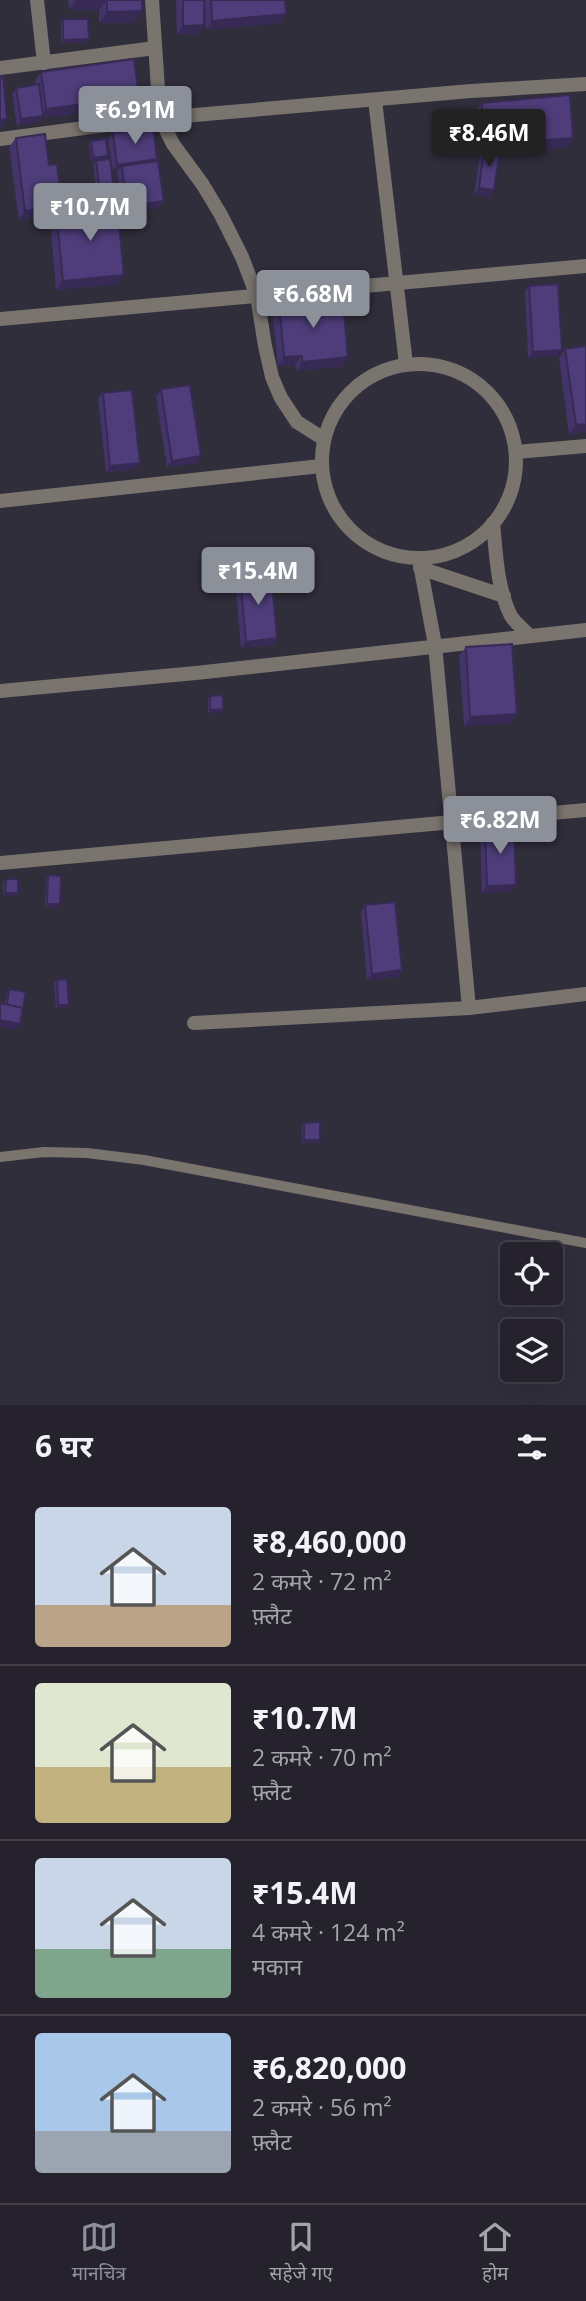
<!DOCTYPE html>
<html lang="hi">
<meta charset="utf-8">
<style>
:root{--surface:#25222d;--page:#312f39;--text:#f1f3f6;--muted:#a3a4aa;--line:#423f49;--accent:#8c9099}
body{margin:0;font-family:"Open Sans","Noto Sans Devanagari",sans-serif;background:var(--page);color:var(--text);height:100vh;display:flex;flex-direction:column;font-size:26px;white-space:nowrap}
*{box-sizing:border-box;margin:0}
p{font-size:23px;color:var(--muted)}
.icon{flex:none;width:38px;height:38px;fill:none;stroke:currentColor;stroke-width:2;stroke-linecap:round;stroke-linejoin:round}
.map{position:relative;height:1405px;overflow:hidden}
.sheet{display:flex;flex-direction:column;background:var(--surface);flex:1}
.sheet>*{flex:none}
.buttons{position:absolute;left:500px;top:1242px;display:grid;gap:14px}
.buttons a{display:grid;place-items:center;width:63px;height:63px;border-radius:7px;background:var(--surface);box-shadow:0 7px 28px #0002,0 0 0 2px var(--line);font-size:35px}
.price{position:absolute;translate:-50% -60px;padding:0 16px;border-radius:7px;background:var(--accent);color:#fff;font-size:23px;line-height:46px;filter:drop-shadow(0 2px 4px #0008)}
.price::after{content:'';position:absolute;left:50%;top:42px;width:21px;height:16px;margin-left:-10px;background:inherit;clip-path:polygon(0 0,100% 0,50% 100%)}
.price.current{background:#222;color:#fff}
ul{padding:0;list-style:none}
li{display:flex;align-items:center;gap:21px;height:175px;padding:0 35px}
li+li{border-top:2px solid var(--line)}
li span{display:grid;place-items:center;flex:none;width:196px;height:140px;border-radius:7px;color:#555}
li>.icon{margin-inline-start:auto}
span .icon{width:84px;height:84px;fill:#fffc;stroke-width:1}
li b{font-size:30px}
h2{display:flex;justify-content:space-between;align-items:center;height:84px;padding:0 35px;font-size:30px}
.dock{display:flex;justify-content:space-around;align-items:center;height:98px;border-top:2px solid var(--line);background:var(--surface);font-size:19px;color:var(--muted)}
.dock a{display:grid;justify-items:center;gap:4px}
.dock .current{color:var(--accent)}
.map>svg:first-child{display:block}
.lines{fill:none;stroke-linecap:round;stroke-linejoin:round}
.service{stroke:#7a746e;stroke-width:10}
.minor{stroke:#7a746e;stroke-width:14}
.wall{fill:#433469}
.shaded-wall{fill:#372b55}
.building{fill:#4e3d7a;stroke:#372b55;stroke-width:2}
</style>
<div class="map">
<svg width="586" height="1405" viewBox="0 0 586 1405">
<rect width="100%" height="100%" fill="#312e3c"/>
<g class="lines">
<path class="service" d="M0 1157 44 1152 87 1153 144 1160 586 1243"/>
<g class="minor">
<path d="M37 0 44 63"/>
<path d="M152 0 160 118 173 144 203 185 221 215 242 257 257 296 265 346 272 377 281 398 297 422 324 439"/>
<path d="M0 68 155 48"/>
<path d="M375 100 406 364"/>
<path d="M0 139 160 118 471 91 586 84"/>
<path d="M0 319 586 266"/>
<circle cx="419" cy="461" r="97"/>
<path d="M516 452 586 446"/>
<path d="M0 501 321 466"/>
<path d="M493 523C496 553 497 587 510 614 513 621 522 628 529 635"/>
<path d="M419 559 435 645 469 1008"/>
<path d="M420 568 504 596"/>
<path d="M0 691 196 673 586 630"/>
<path d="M0 863 586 810"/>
<path d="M194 1023 469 1008 586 994"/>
</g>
</g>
<g class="wall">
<path d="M68 0H142V11L135 22 99 23V10H69Z"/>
<path d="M176 0H204V25L198 34 177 35Z"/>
<path d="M205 0H285L286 14 280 23 206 30Z"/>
<path d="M63 19 87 42 61 43V22Z"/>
<path d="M41 72 139 97 133 106 42 118 39 122 17 126 12 94 16 88 35 85V81Z"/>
<path d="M482 103 573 138 567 147 500 153 494 190 489 197 474 195 480 154H479L475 112Z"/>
<path d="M113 133 157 159 156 161 159 208 118 213 117 284 56 290 50 219 52 215 19 220 9 147 16 138 49 165 60 209 115 204 114 192 119 185 117 172 118 170 113 171 108 139Z"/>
<path d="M91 141 106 159 112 194 97 196 93 164 95 161H91L89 144Z"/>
<path d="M529 286 558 356 528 358 525 292Z"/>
<path d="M279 301 332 315 342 366 296 371 295 365 278 366 272 310Z"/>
<path d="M586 346V432L569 434 559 358 565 349Z"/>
<path d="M161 389 201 456 197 463 167 467 156 396Z"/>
<path d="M103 393 140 463 135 469 106 472 98 399Z"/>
<path d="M240 575 277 638 273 645 241 648 235 581Z"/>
<path d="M466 647 517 714 511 723 464 726 459 656Z"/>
<path d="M210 696 223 709 221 712 208 713V699Z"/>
<path d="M485 827 516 885 512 891 482 893 480 833Z"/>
<path d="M48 875 60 904 58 908 45 907 46 878Z"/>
<path d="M6 879 18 893 15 896H3V882Z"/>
<path d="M365 905 402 970 398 977 367 980 361 912Z"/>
<path d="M57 980 66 1008H56L54 983Z"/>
<path d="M9 989 20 1024 15 1030 5 1004 7 992Z"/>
<path d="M304 1123 320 1140 318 1143H302V1126Z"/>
</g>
<g class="shaded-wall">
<path d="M76 0H107L99 10H69Z"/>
<path d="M142 11 135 22 99 23 107 12Z"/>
<path d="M286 14 280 23 206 30 212 21Z"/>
<path d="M204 25 198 34 177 35 183 26Z"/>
<path d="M89 39 87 42 61 43 63 40Z"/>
<path d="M139 97 133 106 42 118 39 122 17 126 21 119 41 116 46 109Z"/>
<path d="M7 119 1 128H0V120Z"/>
<path d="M573 138 567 147 483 154 484 149 480 154H479L485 145Z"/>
<path d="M108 156 106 160 91 161 93 158Z"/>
<path d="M157 159 153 165 122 166 118 170 113 171 117 165Z"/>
<path d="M479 188 494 190 489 197 474 195Z"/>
<path d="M114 190 112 194 97 196 100 192Z"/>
<path d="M164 201 159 208 117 213 121 207Z"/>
<path d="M62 206 56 214V210L52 215 19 220 25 211Z"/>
<path d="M124 275 117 284 56 290 63 281Z"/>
<path d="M562 350 558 356 528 358 533 352Z"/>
<path d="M302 356 295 365 278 366 284 357Z"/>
<path d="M348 357 342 366 296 371 302 362Z"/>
<path d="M586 424V432L569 434 576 425Z"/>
<path d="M201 456 197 463 167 467 172 461Z"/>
<path d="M140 463 135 469 106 472 110 466Z"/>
<path d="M277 638 273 645 241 648 246 642Z"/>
<path d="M223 709 221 712 208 713 210 710Z"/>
<path d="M517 714 511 723 464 726 470 717Z"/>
<path d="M516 885 512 891 482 893 487 886Z"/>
<path d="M5 893H18L15 896H3Z"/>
<path d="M47 904H60L58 908 45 907Z"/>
<path d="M402 970 398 977 367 980 372 974Z"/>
<path d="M58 1005H69L66 1008H56Z"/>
<path d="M0 1020 20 1024 15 1030 0 1027Z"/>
<path d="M304 1140H320L318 1143H302Z"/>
</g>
<g class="building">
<path d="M107 0H142V11L107 12Z"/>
<path d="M183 0H204V25L183 26Z"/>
<path d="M211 0H285L286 14 212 21Z"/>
<path d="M63 19H88L89 39 63 40Z"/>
<path d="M134 59 139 97 46 109 41 72Z"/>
<path d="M0 76H3L7 119 0 120Z"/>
<path d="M39 84 43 116 21 119 16 88Z"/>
<path d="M570 95 573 138 485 145 482 103Z"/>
<path d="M153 127 157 159 117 165 113 133Z"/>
<path d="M45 134 49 165 57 164 62 206 25 211 16 138Z"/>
<path d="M106 139 108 156 93 158 91 141Z"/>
<path d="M484 149 500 151 494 190 479 188Z"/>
<path d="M110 159 114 190 100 192 96 161Z"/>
<path d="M158 161 164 201 121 207 118 186 124 185 122 166Z"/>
<path d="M117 204 124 275 63 281 56 210Z"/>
<path d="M558 284 562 350 533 352 529 286Z"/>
<path d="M330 296 332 315 344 313 348 357 302 362V356L284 357 279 301Z"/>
<path d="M586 346V424L576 425 565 349Z"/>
<path d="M190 385 201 456 172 461 161 389Z"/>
<path d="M132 390 140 463 110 466 103 393Z"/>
<path d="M271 572 277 638 246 642 240 575Z"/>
<path d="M512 644 517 714 470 717 466 647Z"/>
<path d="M223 695V709L210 710V696Z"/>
<path d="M514 826 516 885 487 886 485 827Z"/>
<path d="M48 875 61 876 60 904H47Z"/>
<path d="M6 879H18V893H5Z"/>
<path d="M395 902 402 970 372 974 365 905Z"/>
<path d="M67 979 69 1005H58L57 980Z"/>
<path d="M9 989 26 992 23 1008 7 1005Z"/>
<path d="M0 1003 23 1008 20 1024 0 1020Z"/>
<path d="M320 1122V1140H304V1123Z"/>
</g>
</svg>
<div class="buttons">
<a><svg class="icon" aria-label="locate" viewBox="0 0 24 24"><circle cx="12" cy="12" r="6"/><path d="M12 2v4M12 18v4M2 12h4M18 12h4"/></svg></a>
<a><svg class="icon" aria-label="layers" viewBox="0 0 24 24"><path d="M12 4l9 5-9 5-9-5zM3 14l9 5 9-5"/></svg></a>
</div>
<b class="price" style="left:135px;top:146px">₹6.91M</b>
<b class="price current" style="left:489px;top:169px">₹8.46M</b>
<b class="price" style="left:90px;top:243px">₹10.7M</b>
<b class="price" style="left:313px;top:330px">₹6.68M</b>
<b class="price" style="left:258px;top:607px">₹15.4M</b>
<b class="price" style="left:500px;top:856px">₹6.82M</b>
</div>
<section class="sheet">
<h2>6 घर<svg class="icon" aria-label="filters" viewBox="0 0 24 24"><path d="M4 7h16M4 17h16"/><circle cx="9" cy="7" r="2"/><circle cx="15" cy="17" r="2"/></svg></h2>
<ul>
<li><span style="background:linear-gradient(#c9d6e8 70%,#b9a48a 0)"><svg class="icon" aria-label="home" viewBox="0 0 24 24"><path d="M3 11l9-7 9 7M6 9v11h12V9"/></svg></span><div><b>₹8,460,000</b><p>2 कमरे · 72 m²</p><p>फ़्लैट</p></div></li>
<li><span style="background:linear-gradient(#dfe7d0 60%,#c2b280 0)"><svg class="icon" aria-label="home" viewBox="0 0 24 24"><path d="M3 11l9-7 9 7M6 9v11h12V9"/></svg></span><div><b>₹10.7M</b><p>2 कमरे · 70 m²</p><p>फ़्लैट</p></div></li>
<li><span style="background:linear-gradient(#c9d6e8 65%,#7fa58c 0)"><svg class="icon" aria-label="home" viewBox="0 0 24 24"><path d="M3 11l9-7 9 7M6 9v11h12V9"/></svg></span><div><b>₹15.4M</b><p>4 कमरे · 124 m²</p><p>मकान</p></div></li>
<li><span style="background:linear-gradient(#a9c7e8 70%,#9aa5b1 0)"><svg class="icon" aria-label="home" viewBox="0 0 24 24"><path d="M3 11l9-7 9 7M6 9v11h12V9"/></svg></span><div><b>₹6,820,000</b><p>2 कमरे · 56 m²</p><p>फ़्लैट</p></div></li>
</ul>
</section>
<nav class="dock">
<a class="current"><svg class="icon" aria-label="map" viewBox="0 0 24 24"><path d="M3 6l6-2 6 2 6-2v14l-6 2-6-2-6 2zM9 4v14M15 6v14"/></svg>मानचित्र</a>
<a><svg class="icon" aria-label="saved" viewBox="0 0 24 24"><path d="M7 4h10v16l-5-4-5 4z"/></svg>सहेजे गए</a>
<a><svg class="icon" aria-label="home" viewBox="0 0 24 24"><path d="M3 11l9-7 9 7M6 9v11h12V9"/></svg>होम</a>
</nav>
